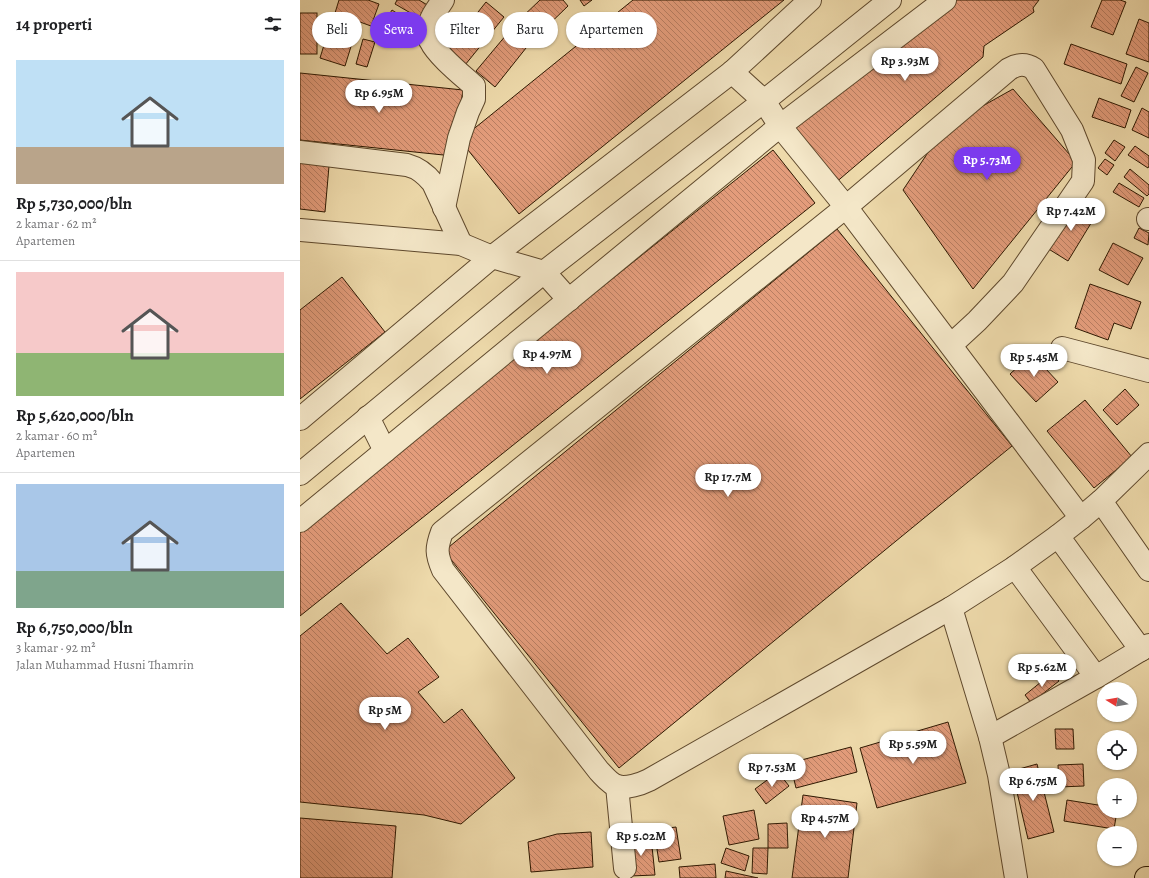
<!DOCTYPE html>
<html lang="id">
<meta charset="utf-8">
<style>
:root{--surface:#fff;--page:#f6f6f6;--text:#202124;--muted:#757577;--line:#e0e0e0;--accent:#7c3aed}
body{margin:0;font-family:Alegreya,serif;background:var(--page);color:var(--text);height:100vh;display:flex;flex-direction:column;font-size:15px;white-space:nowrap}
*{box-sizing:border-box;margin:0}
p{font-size:13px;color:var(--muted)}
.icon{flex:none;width:22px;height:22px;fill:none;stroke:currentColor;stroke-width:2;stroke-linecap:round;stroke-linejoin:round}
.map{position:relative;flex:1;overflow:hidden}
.drawer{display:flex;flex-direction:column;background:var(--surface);width:300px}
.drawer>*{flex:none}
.guide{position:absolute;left:12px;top:12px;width:380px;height:36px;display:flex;gap:8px}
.needle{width:26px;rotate:281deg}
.tools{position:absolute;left:797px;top:682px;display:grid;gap:8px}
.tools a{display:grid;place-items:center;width:40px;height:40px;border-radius:50%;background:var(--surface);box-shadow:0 1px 3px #0004;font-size:20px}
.price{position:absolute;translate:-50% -34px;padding:0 9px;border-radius:14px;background:#fff;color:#222;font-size:13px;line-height:26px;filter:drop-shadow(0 1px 2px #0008)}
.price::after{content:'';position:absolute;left:50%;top:24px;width:12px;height:9px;margin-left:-6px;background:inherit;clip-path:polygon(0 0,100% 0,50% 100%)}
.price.selected{background:var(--accent);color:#fff}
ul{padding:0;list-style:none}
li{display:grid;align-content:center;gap:8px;height:212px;padding:0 16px}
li+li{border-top:1px solid var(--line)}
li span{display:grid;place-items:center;height:124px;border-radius:0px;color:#555}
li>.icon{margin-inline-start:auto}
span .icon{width:72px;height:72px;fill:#fffc;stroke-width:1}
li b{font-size:17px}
h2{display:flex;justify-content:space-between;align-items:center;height:48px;padding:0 16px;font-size:17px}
.chip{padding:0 14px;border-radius:18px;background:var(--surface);box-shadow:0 1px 3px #0004;font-size:14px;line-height:36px}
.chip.selected{background:var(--accent);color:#fff}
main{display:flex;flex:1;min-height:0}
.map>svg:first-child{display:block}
.building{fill:url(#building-back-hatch);stroke:#2e1801}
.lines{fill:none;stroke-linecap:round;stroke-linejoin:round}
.minor-casing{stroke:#5e482c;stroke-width:24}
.major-casing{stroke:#2e1801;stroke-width:24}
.minor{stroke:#f4e7c8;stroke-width:22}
.major{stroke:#eedaab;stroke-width:22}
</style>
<main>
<section class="drawer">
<h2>14 properti<svg class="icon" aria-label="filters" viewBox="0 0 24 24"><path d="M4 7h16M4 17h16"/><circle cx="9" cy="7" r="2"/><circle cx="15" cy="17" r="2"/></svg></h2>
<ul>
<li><span style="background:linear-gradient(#bfe0f5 70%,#b9a48a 0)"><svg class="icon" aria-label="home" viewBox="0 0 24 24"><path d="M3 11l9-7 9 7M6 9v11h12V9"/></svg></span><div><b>Rp 5,730,000/bln</b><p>2 kamar · 62 m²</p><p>Apartemen</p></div></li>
<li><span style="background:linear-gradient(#f6c9c9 65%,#8fb573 0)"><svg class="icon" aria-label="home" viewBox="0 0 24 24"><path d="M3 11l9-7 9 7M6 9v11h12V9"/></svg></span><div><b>Rp 5,620,000/bln</b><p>2 kamar · 60 m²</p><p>Apartemen</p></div></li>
<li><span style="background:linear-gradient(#a9c7e8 70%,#7fa58c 0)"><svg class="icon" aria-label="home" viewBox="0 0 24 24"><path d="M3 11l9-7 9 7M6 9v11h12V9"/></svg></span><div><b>Rp 6,750,000/bln</b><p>3 kamar · 92 m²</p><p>Jalan Muhammad Husni Thamrin</p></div></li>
</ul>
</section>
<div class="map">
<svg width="849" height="878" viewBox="0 0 849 878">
<defs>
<pattern id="building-back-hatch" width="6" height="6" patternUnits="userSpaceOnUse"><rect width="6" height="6" fill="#e39c7b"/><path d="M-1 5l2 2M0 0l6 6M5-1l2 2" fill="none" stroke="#b87e62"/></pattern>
</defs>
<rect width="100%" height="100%" fill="#eedaab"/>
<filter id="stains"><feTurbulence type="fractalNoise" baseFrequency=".005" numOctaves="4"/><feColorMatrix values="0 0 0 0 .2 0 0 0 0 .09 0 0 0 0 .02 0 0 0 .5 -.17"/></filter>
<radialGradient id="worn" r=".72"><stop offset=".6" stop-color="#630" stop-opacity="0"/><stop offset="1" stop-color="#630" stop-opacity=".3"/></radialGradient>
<g class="building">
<path d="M39 0H68L79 4 71 26 35 13Z"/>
<path d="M97 0H119L129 6 121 19 95 4Z"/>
<path d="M240 0H263L268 6 236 37 219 20Z"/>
<path d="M280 0H292L284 6Z"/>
<path d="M333 0H484L219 214 160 140Z"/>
<path d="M656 0H739L733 8 734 12 684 46 683 57 534 184 493 129Z"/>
<path d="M802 0H820L826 2 813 35 791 27Z"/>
<path d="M186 2 204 17 165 65 147 51Z"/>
<path d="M92 10 115 25 108 37 84 23Z"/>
<rect x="0" y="13" width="17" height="41"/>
<path d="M839 19 849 23V62L826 54Z"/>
<path d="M212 28 230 43 195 87 176 71Z"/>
<path d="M28 32 53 40 45 66 20 58Z"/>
<path d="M63 39 75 42 67 67 56 64Z"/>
<path d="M771 44 827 64 821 84 764 64Z"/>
<path d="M836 67 848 73 834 102 821 96Z"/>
<path d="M0 73 163 90 153 156 0 140Z"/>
<path d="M713 89 776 162 673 289 603 190 645 127Z"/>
<path d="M799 98 831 110 825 128 792 117Z"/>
<path d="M842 108 849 112V138L832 130Z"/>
<path d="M814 140 825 147 815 161 805 153Z"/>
<path d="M835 146 849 156V166L848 168 828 155Z"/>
<path d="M473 150 515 203 0 616V529Z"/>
<path d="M805 159 814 165 807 175 798 168Z"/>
<path d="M0 163 29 166 25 212 0 209Z"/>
<path d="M830 169 849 185V194L847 196 824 177Z"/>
<path d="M819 183 844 198 839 207 813 192Z"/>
<path d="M775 203 796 215 768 261 747 248Z"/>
<path d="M839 228 849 233 848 245 834 238Z"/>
<path d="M537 229 712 446 319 768 144 551Z"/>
<path d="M813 243 843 258 828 285 799 270Z"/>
<path d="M42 277 85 332 0 399V310Z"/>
<path d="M790 284 841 302 831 329 814 323 808 340 775 328Z"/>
<path d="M732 354 758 382 736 402 710 374Z"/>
<path d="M825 389 839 405 817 425 803 410Z"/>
<path d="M785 400 832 457 794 488 747 431Z"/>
<path d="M41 603 87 654 108 638 139 677 118 692 144 723 162 709 215 778 161 824 124 815 0 802V636Z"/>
<path d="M752 673 759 681 731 703 725 695Z"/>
<path d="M648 722 666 783 577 808 560 748Z"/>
<path d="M755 729H773L774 749H756Z"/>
<path d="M551 747 557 772 496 788 490 763Z"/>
<path d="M737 764 754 832 728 839 712 771Z"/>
<path d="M783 764 784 786 759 787 758 765Z"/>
<path d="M478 772 489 786 466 804 455 789Z"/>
<path d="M503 795 557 803 548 878H492Z"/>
<path d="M767 800 804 806V811H817L814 829 764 821Z"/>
<path d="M454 810 459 839 429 845 423 816Z"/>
<path d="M0 818 96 826 92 878H0Z"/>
<path d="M487 823 488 848H468V824Z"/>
<path d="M376 827 381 859 359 862 354 830Z"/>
<path d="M291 832 293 867 231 872 228 842 257 834Z"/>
<path d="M351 837 355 875 330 876 327 839Z"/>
<path d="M426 848 449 856 445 871 421 863Z"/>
<path d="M453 848H468L467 874 452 873Z"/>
<path d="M415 864 416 878H380L379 867Z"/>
<path d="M426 871 458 878H425Z"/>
</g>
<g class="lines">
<defs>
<g id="minor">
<path d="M143 0C138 8 130 17 129 27 128 32 128 38 131 42 137 55 163 76 174 86V99L168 112 159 138 144 208"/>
<path d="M432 72 464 101 480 126 546 207 781 518"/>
<path d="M0 152 107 165C118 168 125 173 133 183L161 244"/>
<path d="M848 219H849"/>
<path d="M0 230 161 244 192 257 244 272 269 300"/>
<path d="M651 345 677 321 713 283 783 181 784 160 772 130 734 69C725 63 718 64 709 69L546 207 142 532C136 548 136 554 143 570L299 771C304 776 310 784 317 786 326 789 341 784 349 780L651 608 715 567 758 536 781 518 801 501 849 454"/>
<path d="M762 348 849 371"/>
<path d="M68 417 85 451"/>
<path d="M0 419 192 257 432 72 510 0"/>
<path d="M0 474 244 272 464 101 590 0"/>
<path d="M801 501 849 570"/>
<path d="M0 521 480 126 645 0"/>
<path d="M758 536 841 650"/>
<path d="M715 567 796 677"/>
<path d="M651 608 690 737 699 775 716 878"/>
<path d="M690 737 796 677 849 645"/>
<path d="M317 786 325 868"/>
</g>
<path id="major" d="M846 878H849"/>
</defs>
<use href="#minor" class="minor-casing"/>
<use href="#major" class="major-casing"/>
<use href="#minor" class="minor"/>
<use href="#major" class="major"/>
</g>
<rect width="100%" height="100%" filter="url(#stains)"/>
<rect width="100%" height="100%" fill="url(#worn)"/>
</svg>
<div class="tools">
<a><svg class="needle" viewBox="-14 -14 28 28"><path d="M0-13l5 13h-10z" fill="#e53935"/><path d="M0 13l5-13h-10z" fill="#757577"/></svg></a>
<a><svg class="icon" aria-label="locate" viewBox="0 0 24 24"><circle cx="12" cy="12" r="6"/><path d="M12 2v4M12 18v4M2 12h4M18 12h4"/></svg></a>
<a>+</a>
<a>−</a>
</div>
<b class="price" style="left:605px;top:82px">Rp 3.93M</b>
<b class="price" style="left:79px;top:114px">Rp 6.95M</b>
<b class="price selected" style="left:687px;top:181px">Rp 5.73M</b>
<b class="price" style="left:771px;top:232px">Rp 7.42M</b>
<b class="price" style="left:247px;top:375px">Rp 4.97M</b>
<b class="price" style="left:734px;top:378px">Rp 5.45M</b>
<b class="price" style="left:428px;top:498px">Rp 17.7M</b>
<b class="price" style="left:742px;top:688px">Rp 5.62M</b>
<b class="price" style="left:85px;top:731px">Rp 5M</b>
<b class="price" style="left:613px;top:765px">Rp 5.59M</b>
<b class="price" style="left:472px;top:788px">Rp 7.53M</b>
<b class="price" style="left:733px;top:802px">Rp 6.75M</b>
<b class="price" style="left:525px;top:839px">Rp 4.57M</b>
<b class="price" style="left:341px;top:857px">Rp 5.02M</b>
<div class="guide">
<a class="chip">Beli</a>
<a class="chip selected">Sewa</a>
<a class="chip">Filter</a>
<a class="chip">Baru</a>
<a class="chip">Apartemen</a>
</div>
</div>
</main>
